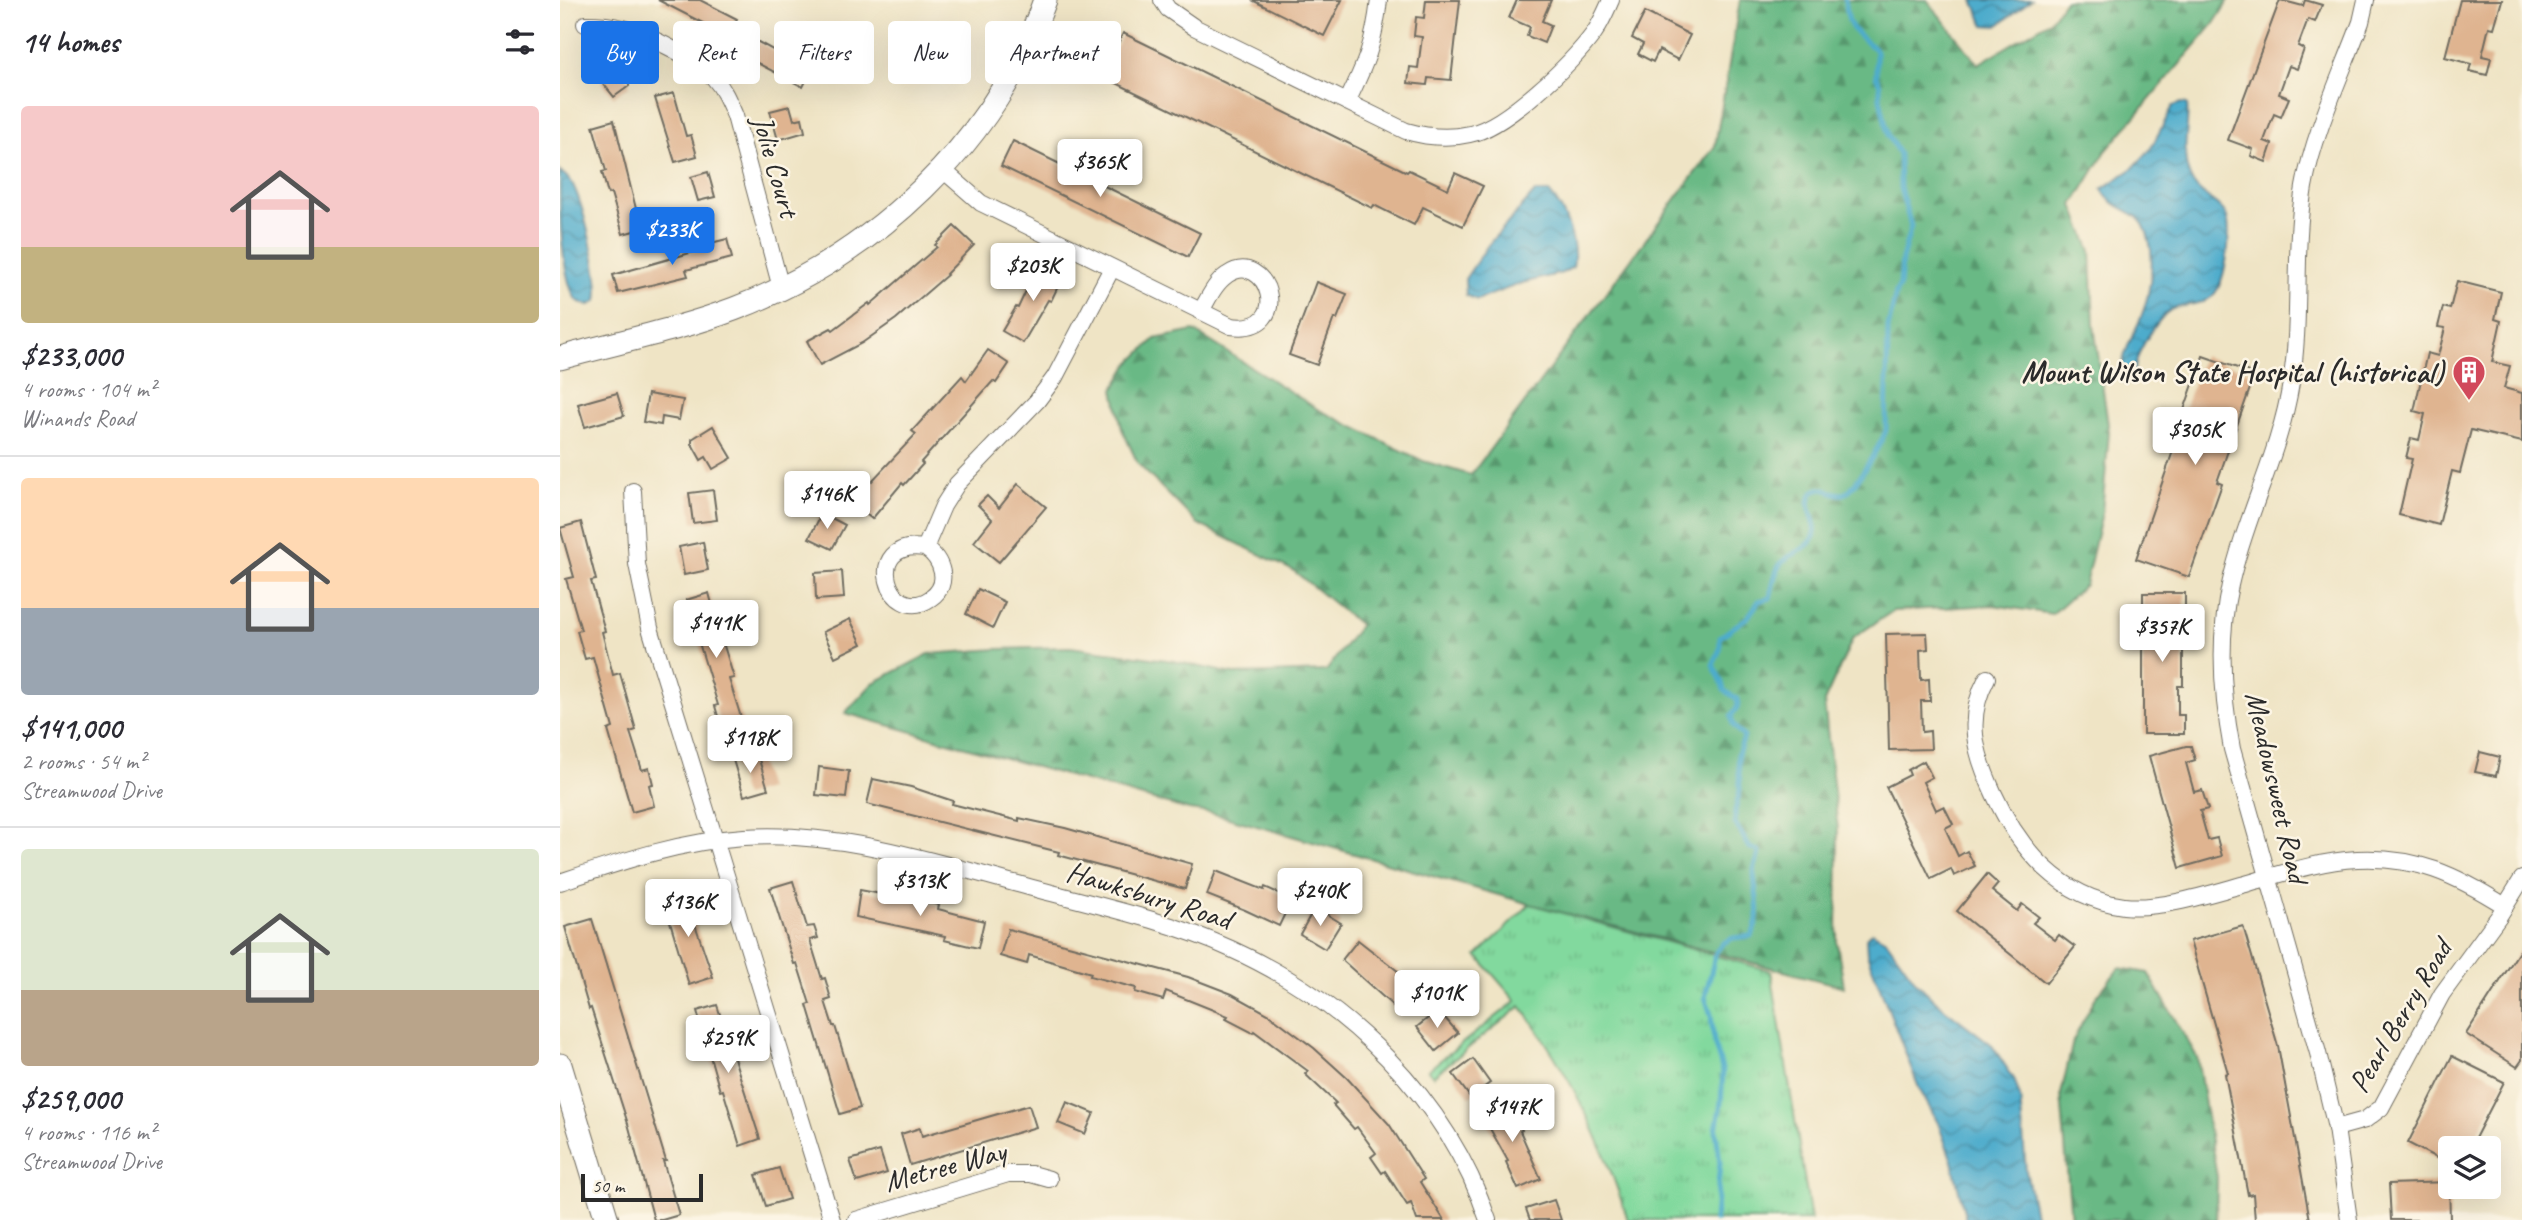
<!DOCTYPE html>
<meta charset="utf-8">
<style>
:root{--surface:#fff;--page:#f7f7f7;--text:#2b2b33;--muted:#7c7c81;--line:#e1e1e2;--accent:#1a73e8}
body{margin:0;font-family:Caveat,sans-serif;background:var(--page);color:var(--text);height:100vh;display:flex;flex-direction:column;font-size:26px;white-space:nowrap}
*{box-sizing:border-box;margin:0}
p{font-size:23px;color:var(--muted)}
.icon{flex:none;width:38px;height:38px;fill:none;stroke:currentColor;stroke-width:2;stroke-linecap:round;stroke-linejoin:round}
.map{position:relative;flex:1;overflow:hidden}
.side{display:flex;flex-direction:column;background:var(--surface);width:560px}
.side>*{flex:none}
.hud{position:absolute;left:21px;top:21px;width:665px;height:63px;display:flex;gap:14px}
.controls{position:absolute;left:1878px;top:1136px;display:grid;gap:14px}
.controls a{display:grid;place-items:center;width:63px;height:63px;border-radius:7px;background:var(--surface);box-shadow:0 7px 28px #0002;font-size:35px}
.scale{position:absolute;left:21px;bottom:18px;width:122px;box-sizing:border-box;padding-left:7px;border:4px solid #2b2b2b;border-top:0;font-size:19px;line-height:24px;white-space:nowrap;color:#2b2b2b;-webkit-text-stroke:5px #fcf5e5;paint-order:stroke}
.price{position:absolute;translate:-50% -60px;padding:0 16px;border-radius:7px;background:#fff;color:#222;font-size:23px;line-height:46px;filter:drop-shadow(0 2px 4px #0008)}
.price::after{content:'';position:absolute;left:50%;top:42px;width:21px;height:16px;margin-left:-10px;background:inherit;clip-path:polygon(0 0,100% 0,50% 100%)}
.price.current{background:var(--accent);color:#fff}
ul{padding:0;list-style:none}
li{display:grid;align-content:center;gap:14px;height:371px;padding:0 21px}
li+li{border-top:2px solid var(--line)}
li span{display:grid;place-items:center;height:217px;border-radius:7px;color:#555}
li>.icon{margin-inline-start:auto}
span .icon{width:126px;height:126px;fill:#fffc;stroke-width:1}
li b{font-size:30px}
h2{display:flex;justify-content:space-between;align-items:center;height:84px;padding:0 21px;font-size:30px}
.pill{padding:0 24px;border-radius:7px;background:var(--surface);box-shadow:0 7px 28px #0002;font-size:24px;line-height:63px}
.pill.current{background:var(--accent);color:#fff}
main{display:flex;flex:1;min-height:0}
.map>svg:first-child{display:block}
.forest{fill:url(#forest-firs);stroke:#4a7258;stroke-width:2}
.park{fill:url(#park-tufts);stroke:#568264;stroke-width:2}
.water{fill:url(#water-waves);stroke:#3c6c7c;stroke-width:2}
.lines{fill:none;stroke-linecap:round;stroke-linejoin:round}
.stream{stroke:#4eaccc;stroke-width:5}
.building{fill:#dfb490}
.street-casing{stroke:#706c61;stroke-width:18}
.secondary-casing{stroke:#706c61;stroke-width:25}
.street{stroke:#fff;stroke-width:16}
.secondary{stroke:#fff;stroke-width:23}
.labels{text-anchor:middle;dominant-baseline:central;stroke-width:5;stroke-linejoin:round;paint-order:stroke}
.street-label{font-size:30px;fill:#2b2b2b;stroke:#fcf5e5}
.poi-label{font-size:30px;font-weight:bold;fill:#2b2b2b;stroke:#fcf5e5;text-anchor:end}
</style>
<main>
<section class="side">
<h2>14 homes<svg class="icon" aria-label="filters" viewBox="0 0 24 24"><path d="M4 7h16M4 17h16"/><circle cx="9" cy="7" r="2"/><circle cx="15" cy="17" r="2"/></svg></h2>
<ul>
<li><span style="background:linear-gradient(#f6c9c9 65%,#c2b280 0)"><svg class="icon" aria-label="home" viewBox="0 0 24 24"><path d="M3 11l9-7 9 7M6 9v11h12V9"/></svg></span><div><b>$233,000</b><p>4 rooms · 104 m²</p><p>Winands Road</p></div></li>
<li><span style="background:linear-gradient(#ffd9b3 60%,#9aa5b1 0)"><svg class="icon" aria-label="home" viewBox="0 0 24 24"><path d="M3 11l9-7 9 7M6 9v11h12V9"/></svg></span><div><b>$141,000</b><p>2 rooms · 54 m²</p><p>Streamwood Drive</p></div></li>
<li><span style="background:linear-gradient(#dfe7d0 65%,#b9a48a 0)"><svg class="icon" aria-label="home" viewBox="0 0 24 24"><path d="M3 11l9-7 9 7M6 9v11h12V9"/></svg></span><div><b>$259,000</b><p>4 rooms · 116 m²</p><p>Streamwood Drive</p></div></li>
</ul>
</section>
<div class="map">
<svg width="1962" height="1220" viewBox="0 0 1962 1220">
<defs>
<pattern id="forest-firs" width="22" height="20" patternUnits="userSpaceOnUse" patternTransform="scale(1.75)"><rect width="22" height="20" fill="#69b985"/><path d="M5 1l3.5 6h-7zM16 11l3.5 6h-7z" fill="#57976d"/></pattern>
<pattern id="park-tufts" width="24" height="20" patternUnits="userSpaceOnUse" patternTransform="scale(1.75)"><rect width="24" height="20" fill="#82d99e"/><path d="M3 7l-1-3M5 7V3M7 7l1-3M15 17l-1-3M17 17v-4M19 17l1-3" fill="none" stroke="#70ba88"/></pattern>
<pattern id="water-waves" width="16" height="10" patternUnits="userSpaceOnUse" patternTransform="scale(1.75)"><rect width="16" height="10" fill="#4eaccc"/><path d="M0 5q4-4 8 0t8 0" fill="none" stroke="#418ca6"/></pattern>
</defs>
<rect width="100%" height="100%" fill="#fcf5e5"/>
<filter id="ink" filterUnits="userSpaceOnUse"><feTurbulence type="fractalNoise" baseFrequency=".0143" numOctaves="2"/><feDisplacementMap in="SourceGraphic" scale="14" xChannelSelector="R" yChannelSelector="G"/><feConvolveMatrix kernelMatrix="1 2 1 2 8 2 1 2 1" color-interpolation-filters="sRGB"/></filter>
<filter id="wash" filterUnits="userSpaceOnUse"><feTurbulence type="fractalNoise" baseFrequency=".00686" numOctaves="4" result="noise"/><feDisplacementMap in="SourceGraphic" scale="28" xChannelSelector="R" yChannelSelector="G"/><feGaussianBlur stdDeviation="1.57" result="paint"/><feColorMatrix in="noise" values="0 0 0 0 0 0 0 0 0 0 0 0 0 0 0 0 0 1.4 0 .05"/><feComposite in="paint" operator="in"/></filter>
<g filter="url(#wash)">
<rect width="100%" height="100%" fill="#efe4c5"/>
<g class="forest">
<path d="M1180 0H1367L1418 64 1490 21 1505 0H1669L1653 25 1546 151 1513 205 1531 251 1534 326 1549 432 1542 513 1525 585 1492 614 1433 605 1333 611 1293 638 1264 702 1278 829 1277 943 1284 987 970 904 651 813 629 810 285 713 313 683 369 654 437 649 510 647 614 661 673 674 766 671 800 625 734 571 638 524 578 464 562 429 554 389 568 365 595 339 634 331 759 410 863 461 911 475 1155 146Z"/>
<path d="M1559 968 1588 973 1637 1057 1657 1177 1656 1220H1511L1501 1094 1513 1041 1534 1000Z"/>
</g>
<path class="park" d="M970 904 1211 971 1251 1220H1068C1041 1137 1012 1077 961 1006L873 1076 868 1070 956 1001 917 956Z"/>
<g class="water">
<path d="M1413 0H1471L1437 26 1424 25Z"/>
<path d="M1621 103 1627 104C1630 131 1618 158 1633 183 1641 197 1662 203 1667 217 1672 234 1666 287 1650 298 1638 307 1616 303 1605 314 1596 324 1587 337 1581 349 1575 361 1576 372 1568 384L1562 382C1559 359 1571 340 1580 320 1591 293 1598 250 1583 224 1574 209 1552 210 1542 189L1572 169 1590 150 1613 106Z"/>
<path d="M0 171C4 175 9 178 12 183 23 203 42 280 37 301L30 305C24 304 19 303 15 298 0 270 0 206 0 171Z"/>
<path d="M975 192H989C1005 209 1018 244 1013 267L1002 273 962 283 917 300 906 295 905 279 928 245Z"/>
<path d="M1312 932 1326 940 1357 983 1381 1006 1431 1044 1454 1079 1460 1097 1466 1171 1476 1220H1406L1392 1161 1378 1123 1359 1088 1307 954 1306 938Z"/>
</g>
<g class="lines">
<path class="stream" d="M1155 1220 1160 1163 1156 1130 1161 1103 1163 1072 1154 1042 1151 1015 1145 997 1156 952 1163 943 1173 938 1191 936C1203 916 1195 895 1194 873 1194 865 1199 858 1199 851L1190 848 1175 823V811L1180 790 1178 754 1184 737 1173 725 1171 716 1178 706 1177 699 1164 690 1161 680 1153 665 1160 649V637L1188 617 1199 601 1210 598C1213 587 1214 571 1222 562 1230 554 1246 550 1252 540 1263 525 1242 508 1252 494 1261 480 1275 499 1286 493 1295 488 1323 440 1326 430L1328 328 1336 292 1340 285 1342 259 1351 226 1340 188 1339 154 1328 135 1320 98V85L1316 76V51C1309 42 1295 35 1290 24 1287 17 1287 8 1285 0"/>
</g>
<g id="blocks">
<g class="building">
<path d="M98 0H140L177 19 168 36Z"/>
<path d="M692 0H782L764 36Z"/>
<path d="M866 0H900L891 80 868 78 867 85 848 83 850 67 858 68 862 37 854 36 856 17 864 18Z"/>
<path d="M957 0H991L982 21 991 25 984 43 967 36 970 27 949 18Z"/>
<path d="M1720 0 1743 6 1745 0 1762 5 1755 22 1748 19 1738 46 1744 49 1737 69 1729 66 1719 94 1729 98 1721 117 1714 114 1704 141 1712 144 1706 162 1691 156 1693 149 1668 140Z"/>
<path d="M1900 0H1942L1934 28 1929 27 1922 56 1931 58 1927 75 1909 71 1911 64 1885 57Z"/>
<path d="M1085 12 1130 35 1118 60 1099 50 1093 62 1078 54 1083 44 1072 38Z"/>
<path d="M563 33 847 172 849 170 888 189 895 173 923 186 903 226 863 207 854 225 814 205 812 208 542 76Z"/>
<path d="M191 38 251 71 243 87 182 55Z"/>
<path d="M58 67 69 81V86L54 97 41 81Z"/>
<path d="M114 93 126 136 131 135 137 156 115 162 95 98Z"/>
<path d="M230 106 234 120 242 118 245 132 218 140 210 111Z"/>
<path d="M54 120 81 229 63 234 51 193 48 194 42 172 46 171 33 126Z"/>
<path d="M453 141 640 233 628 257 441 166Z"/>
<path d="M148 172 155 197 138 201 131 177Z"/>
<path d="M394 226 414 245 386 274 387 275 336 319 302 343 260 365 247 341 271 328 273 330 309 303 310 305 377 247 375 245Z"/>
<path d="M167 239 172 258 126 270 128 276 58 293 53 275 144 249 143 245Z"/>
<path d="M478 265 503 276 491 301 488 300 463 343 442 331 456 307 458 308Z"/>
<path d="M1897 281 1941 292 1935 319 1941 321 1932 362 1950 366 1944 388 1962 393V442L1911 430 1900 473 1892 471 1879 525 1839 515 1852 459 1846 458 1851 438 1859 440 1865 414 1854 411 1867 353 1878 356 1885 328 1878 327 1883 307 1890 309Z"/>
<path d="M756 282 787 294 777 319 774 318 757 365 729 355Z"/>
<path d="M428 350 449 364 436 383 433 381 361 462 363 464 344 485 342 483 312 519 293 503V497L308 480 311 482 356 434 352 431 402 376 406 381Z"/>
<path d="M1643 356 1695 374 1657 482 1662 484 1629 577 1576 559 1614 448 1611 447Z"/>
<path d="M57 393 64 416 25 427 18 404Z"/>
<path d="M88 394 123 400 119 420 102 417 101 425 83 422Z"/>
<path d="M153 426 172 458 153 469 146 457 141 460 132 444V439Z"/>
<path d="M458 484 486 507 439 562 414 542 432 519 418 505 427 496 439 508Z"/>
<path d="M153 490 157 520 133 523 129 493Z"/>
<path d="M262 513 285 525 272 549 249 538Z"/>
<path d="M21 522 36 580 31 581 45 631 42 632 53 675 60 673 76 730 70 732 82 770 89 768 93 784 89 785 94 806 72 812 48 730 53 728 33 657 25 659 17 631 21 630 6 579 14 577 0 528Z"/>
<path d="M143 542 148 570 124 575 119 547Z"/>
<path d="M282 571 284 598 256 600 255 573Z"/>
<path d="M418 589 445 602 433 628 406 614Z"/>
<path d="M149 593 154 611 165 607 171 626 159 630 174 678 169 679 185 730 164 737 155 706 158 705 126 600Z"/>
<path d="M1583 593H1625V610H1616L1615 641H1623V686H1618V715H1624V734H1583Z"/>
<path d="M290 619 302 644 275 657 263 632Z"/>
<path d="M1367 633 1368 649 1360 650 1361 680 1369 679 1370 701H1361L1362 732 1370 731 1371 749 1329 750 1326 634Z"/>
<path d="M1626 746H1631L1635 760 1626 763 1634 792 1642 790 1648 809 1640 811 1648 840 1657 838 1662 856 1620 868 1589 756Z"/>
<path d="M1920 752 1940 757 1936 776 1915 772Z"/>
<path d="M197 753 208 789 184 796 173 760Z"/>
<path d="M1364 761 1372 777 1363 782 1376 810 1384 806 1393 824 1385 828 1398 856 1407 851 1415 866 1394 876 1391 869 1371 879 1326 787 1350 775 1348 770Z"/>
<path d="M259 767 289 771 286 798 256 795Z"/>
<path d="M313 779 351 787 393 801 392 804 459 821V818L505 828 632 864 625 889 498 855 499 852 307 804Z"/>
<path d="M656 871 704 890 705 887 732 899 719 926 685 910 647 895Z"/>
<path d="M1427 874 1438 884 1432 891 1457 911 1462 904 1479 917 1473 923 1495 940 1499 935 1515 947 1486 983 1397 911Z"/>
<path d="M233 881 247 927 254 926 258 938 250 940 262 979 265 978 271 999 265 1001 273 1026H275L300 1108 280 1114 247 1005 250 1004 237 963 234 964 210 888Z"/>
<path d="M300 890 379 905 378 909 424 921 418 948 384 940 385 936 296 917Z"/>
<path d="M124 892 153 977 129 985 103 898Z"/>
<path d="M755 907 781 923 765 949 740 934Z"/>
<path d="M32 919 106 1161H103L119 1215 102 1220H94L69 1127 31 1008 29 1009 5 927Z"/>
<path d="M1683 926 1718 1046 1750 1220H1695L1693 1194 1688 1195 1665 1074 1668 1073 1630 941Z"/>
<path d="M448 929 628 977 672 994 710 1015 754 1048 787 1078 829 1124 864 1179 860 1182 884 1220H857L851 1203 847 1205 825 1171 822 1173 811 1157 816 1153 797 1127 794 1129 773 1105 776 1103 745 1074 748 1071 694 1031 693 1033 666 1019 668 1016 606 991 603 1000 575 992 576 988 530 976 531 973 469 955 467 964 440 956Z"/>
<path d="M798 940 839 972 862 994 842 1014 782 960Z"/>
<path d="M1962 947V1060L1957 1067 1906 1034Z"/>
<path d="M157 1005 200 1139 180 1146 163 1090 160 1091 137 1011Z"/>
<path d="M878 1010 898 1033 876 1051 857 1027Z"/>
<path d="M1892 1056 1944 1082 1910 1148H1890V1165L1848 1143Z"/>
<path d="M913 1059 930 1083 910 1097 893 1074Z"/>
<path d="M946 1100 962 1130 960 1131 981 1179 958 1189 946 1162 948 1161 922 1114Z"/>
<path d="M507 1102 534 1113 525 1134 498 1123Z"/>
<path d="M469 1105 476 1127 350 1165 341 1134 360 1128 362 1136Z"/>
<path d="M320 1151 327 1173 297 1182 290 1160Z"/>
<path d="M219 1168 229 1199 206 1206 196 1175Z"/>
<path d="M1889 1182 1890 1220H1831L1829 1184Z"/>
<path d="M994 1200 1001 1220H970L966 1209Z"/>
</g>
</g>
</g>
<g filter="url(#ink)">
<use href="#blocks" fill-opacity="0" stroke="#706c61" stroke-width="2"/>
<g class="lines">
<defs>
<g id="street">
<path d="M602 0 608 9 634 27 846 131C867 137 889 139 910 134 946 127 1012 63 1034 33 1041 23 1046 11 1051 0"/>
<path d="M25 24C38 24 51 25 63 28 86 34 139 60 154 78 164 89 169 102 175 116L221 288"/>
<path d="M787 102C806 63 814 44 819 0"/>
<path d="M382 169 421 203 671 326C736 335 707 247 667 275 655 283 648 299 641 311"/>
<path d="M73 491 77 564 90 628 272 1220"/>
<path d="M365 548C382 559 391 584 371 598 328 628 301 538 365 548L383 506 397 484 477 401 495 377 552 268"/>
<path d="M1427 678C1405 719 1415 753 1434 794 1459 849 1501 898 1564 906 1602 910 1652 893 1689 883 1724 873 1760 861 1797 859 1856 856 1896 875 1945 906"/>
<path d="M0 882C60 862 121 841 184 837 277 831 365 859 454 883 526 903 603 918 671 949 787 1001 887 1098 928 1220"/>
<path d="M1776 1128 1805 1120 1821 1108 1882 994 1939 916 1962 879"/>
<path d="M296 1220 448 1174H471L489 1179"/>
<path d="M1789 1220 1776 1128 1758 1053 1672 749C1662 696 1658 638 1670 585 1685 517 1720 453 1731 383 1742 319 1733 252 1744 187 1753 135 1782 73 1801 22L1806 0"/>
</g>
<g id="secondary">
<path d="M0 358C58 342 118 330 174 309 314 256 435 143 485 0"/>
<path d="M0 1065 47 1220"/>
</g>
</defs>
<use href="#street" class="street-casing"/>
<use href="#secondary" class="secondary-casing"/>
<use href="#street" class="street"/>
<use href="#secondary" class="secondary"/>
</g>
</g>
<defs>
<symbol id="building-pin" viewBox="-11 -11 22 30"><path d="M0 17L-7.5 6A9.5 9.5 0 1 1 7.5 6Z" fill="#d1495b" stroke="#fcf5e5"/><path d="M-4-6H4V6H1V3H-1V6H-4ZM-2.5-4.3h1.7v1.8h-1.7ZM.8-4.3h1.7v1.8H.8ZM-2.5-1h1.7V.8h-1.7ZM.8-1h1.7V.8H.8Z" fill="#fff"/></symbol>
</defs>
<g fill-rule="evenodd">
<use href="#building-pin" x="1890" y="353" width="38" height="52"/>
</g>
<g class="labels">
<g class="street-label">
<text transform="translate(216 166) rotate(74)">Jolie Court</text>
<text transform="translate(1717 787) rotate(77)">Meadowsweet Road</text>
<text transform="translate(589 895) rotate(17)">Hawksbury Road</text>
<text transform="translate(1840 1016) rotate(-59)">Pearl Berry Road</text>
<text transform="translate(385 1166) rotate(-15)">Metree Way</text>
</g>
<g class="poi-label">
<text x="1884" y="372">Mount Wilson State Hospital (historical)</text>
</g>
</g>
</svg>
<div class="controls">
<a><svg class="icon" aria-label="layers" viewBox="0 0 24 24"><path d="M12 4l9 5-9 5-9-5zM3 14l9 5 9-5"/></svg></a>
</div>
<div class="scale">50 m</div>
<b class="price" style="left:540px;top:199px">$365K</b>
<b class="price current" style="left:112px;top:267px">$233K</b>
<b class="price" style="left:473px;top:303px">$203K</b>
<b class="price" style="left:1635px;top:467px">$305K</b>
<b class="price" style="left:267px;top:531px">$146K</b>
<b class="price" style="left:156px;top:660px">$141K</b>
<b class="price" style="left:1602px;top:664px">$357K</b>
<b class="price" style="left:190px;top:775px">$118K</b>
<b class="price" style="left:360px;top:918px">$313K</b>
<b class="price" style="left:760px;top:928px">$240K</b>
<b class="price" style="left:128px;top:939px">$136K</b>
<b class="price" style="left:877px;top:1030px">$101K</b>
<b class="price" style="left:168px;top:1075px">$259K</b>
<b class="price" style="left:952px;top:1144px">$147K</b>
<div class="hud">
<a class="pill current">Buy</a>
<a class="pill">Rent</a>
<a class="pill">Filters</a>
<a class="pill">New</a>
<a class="pill">Apartment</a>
</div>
</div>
</main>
